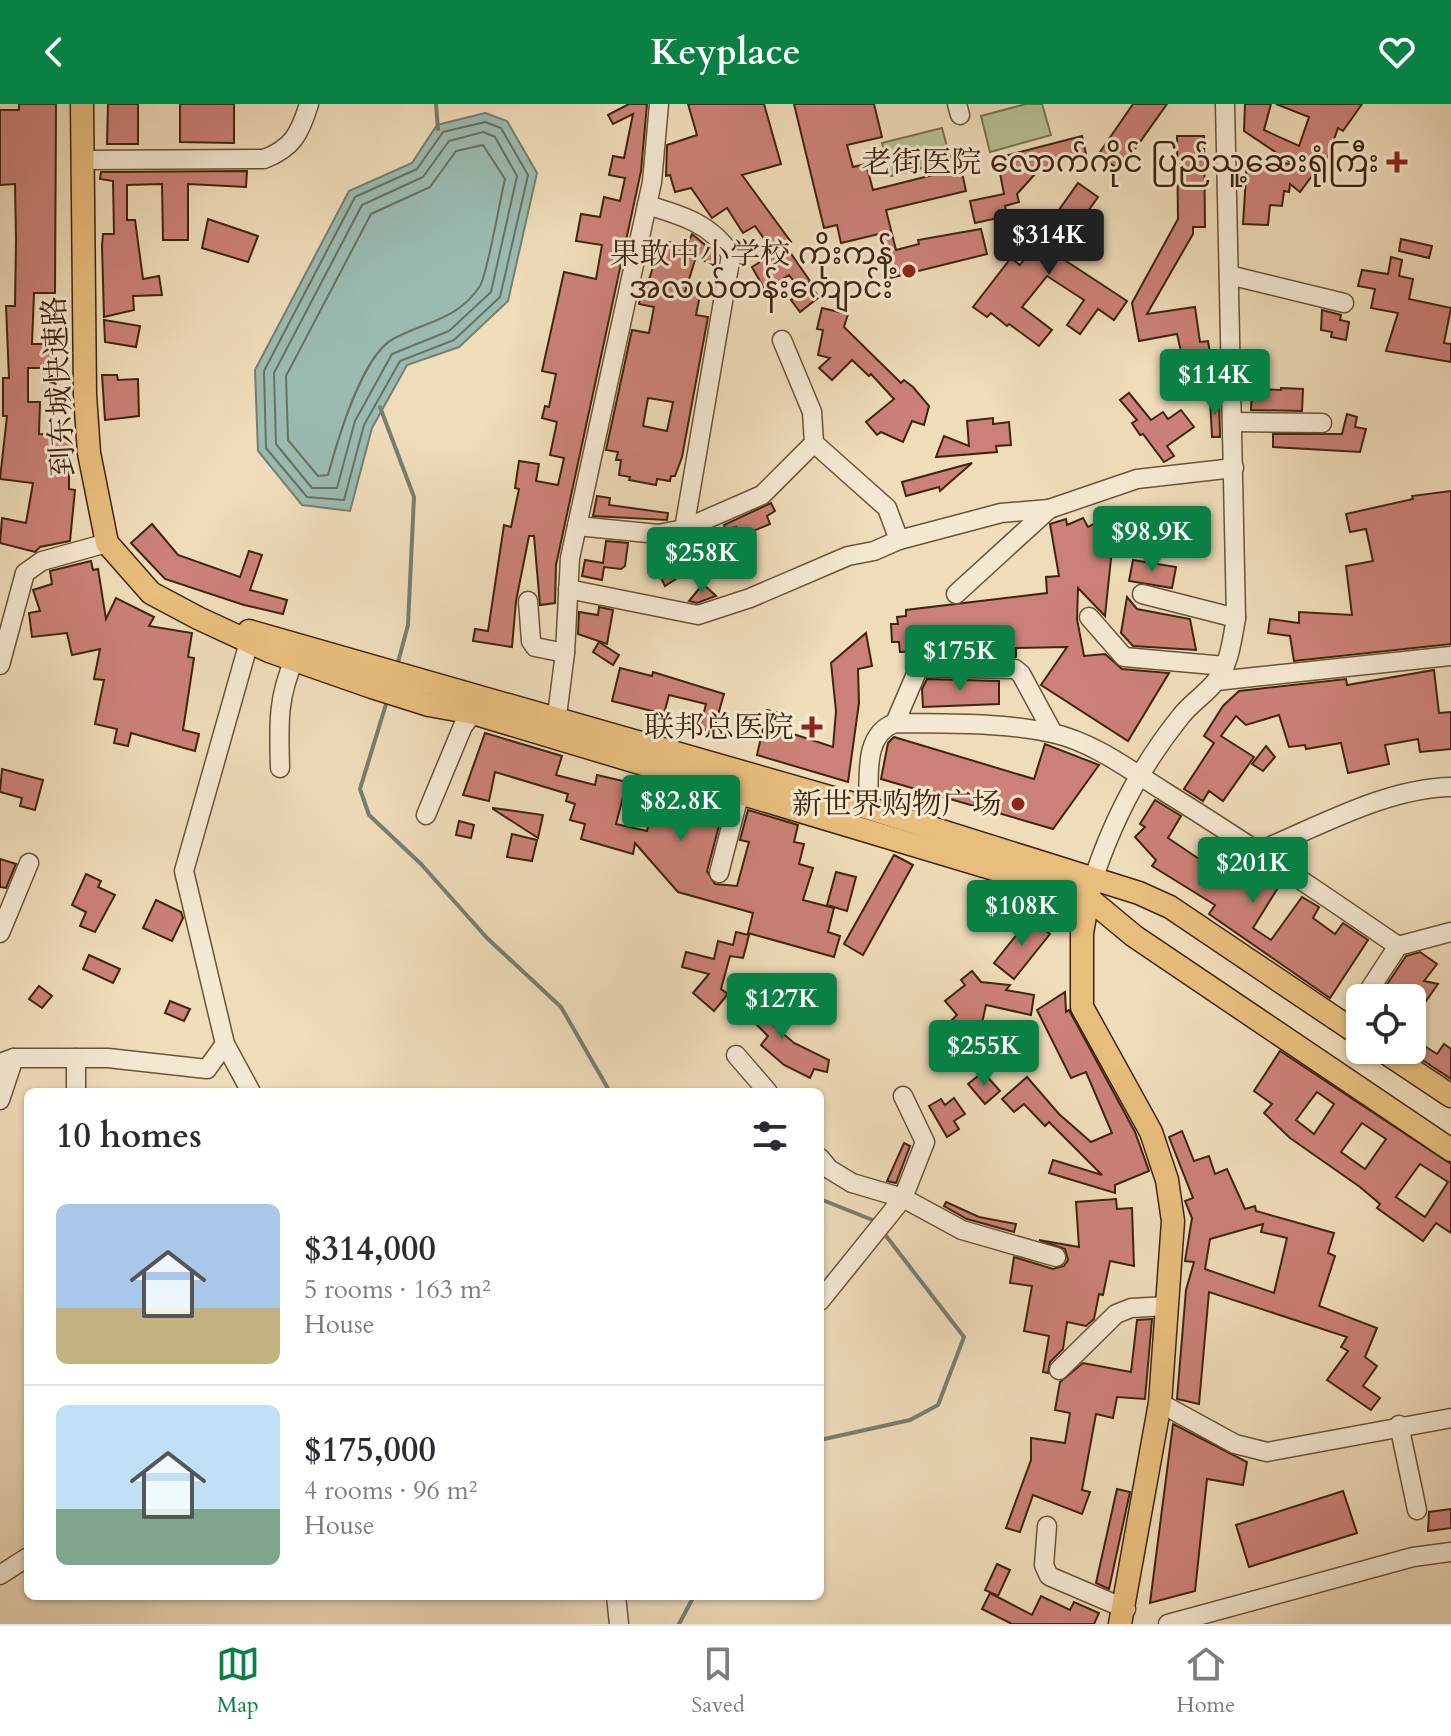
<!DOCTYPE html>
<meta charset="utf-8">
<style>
:root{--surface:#fff;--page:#f2f2f3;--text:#2b2b33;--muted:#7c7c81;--line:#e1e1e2;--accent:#0b8043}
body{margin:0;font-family:Cardo,"Noto Serif SC","Noto Sans Myanmar",serif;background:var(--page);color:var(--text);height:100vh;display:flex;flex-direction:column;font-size:30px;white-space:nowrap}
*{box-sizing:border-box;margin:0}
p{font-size:26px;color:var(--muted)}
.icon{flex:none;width:44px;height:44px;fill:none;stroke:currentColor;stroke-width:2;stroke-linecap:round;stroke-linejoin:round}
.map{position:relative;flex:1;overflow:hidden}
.drawer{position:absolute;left:24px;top:984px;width:800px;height:512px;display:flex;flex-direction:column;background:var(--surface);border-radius:12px;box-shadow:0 2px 6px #0004}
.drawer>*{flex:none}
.tools{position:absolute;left:1346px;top:880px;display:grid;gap:16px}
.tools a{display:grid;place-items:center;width:80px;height:80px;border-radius:12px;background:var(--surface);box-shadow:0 2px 6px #0004;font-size:40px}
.price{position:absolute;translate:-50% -68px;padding:0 18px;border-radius:8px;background:var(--accent);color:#fff;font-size:26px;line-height:52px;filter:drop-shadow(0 2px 4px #0008)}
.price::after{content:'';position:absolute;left:50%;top:48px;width:24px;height:18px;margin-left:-12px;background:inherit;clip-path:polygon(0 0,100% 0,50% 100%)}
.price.on{background:#222;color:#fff}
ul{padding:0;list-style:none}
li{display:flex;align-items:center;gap:24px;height:200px;padding:0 32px}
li+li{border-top:2px solid var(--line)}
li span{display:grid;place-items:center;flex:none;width:224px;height:160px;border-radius:12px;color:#555}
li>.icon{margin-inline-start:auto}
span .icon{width:96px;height:96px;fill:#fffc;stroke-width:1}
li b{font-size:34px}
h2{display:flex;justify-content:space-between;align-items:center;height:96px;padding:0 32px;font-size:34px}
header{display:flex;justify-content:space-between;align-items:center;height:104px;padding:0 32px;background:var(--accent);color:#fff;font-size:36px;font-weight:600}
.menu{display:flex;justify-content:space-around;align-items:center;height:112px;border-top:2px solid var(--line);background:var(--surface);font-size:22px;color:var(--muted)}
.menu a{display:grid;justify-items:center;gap:4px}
.menu .on{color:var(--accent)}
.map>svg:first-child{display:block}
.green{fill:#b6c192;stroke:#7a7350;stroke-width:2}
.water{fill:#9abbb1;stroke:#767f70;stroke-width:2}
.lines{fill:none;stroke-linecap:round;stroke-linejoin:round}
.shore{stroke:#6c7060;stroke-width:2}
.stream{stroke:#767f70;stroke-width:4}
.building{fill:#cc8178;stroke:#3f250e;stroke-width:2;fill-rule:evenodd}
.minor-casing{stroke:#6b5339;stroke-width:21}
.major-casing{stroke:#3f250e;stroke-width:25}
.minor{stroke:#f5e8d2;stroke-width:18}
.major{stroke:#e8be7d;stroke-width:22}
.poi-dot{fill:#8f2418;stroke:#f5e8d2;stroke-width:3}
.labels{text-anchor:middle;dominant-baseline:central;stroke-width:6;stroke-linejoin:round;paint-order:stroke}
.poi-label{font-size:30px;fill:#3f250e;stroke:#f5e8d2;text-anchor:end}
.street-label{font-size:30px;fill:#3f250e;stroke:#f5e8d2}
</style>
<header><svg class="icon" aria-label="back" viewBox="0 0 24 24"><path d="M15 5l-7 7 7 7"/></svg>Keyplace<svg class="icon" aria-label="heart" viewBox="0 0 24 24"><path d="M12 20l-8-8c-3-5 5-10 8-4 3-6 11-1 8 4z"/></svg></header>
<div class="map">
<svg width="1451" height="1520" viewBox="0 0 1451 1520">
<rect width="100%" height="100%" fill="#efdcba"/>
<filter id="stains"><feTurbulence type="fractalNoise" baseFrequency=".0025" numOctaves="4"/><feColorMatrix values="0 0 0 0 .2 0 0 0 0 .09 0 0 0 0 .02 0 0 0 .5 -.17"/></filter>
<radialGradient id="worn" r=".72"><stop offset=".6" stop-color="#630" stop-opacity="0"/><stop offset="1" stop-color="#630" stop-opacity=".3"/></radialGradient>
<g class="green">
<path d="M1026 0H1042L1051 31 990 48 981 12Z"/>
<path d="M942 24 951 57 891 72 882 39Z"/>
</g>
<path class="water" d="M485 9 507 17 537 69 508 197 459 243 407 261 372 324 350 407 302 401 258 347 255 266 349 87 412 59 437 21Z"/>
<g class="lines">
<g class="shore">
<path d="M485 18 501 24 528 71 500 193 454 236 400 257 364 321 344 396 307 393 266 344 264 267 355 93 417 65 443 28Z"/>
<path d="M483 28 495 33 517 72 491 188 449 227 392 250 355 317 337 384H312L276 340 274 269 362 101 423 73 449 37Z"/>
<path d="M483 41 505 75C500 95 488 168 480 182 458 216 424 218 393 235 362 252 337 338 328 371L318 372 288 336 286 272 371 110 430 83 456 47Z"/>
</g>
<g class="stream">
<path d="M436 0 438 25"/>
<path d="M380 303 414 393 408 521 397 562"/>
<path d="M387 597 360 685 369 711 421 760 487 834 561 903 610 988"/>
<path d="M820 1095 875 1117"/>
<path d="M820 1336 910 1316 938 1301 964 1233 883 1128"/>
<path d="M679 1520 694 1492"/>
</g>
</g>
<g class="building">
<path d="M19 0H56L55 189H34L32 240H52L53 264H28V298H40L39 330 69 331V385L75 386 70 437 40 443 35 448 0 439 2 414 26 419 33 379 0 375 7 312H3V274H9L6 202H15L16 136 15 80 0 81V6H19Z"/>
<path d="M108 0H138V40H107Z"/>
<path d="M180 0H234V39L180 38Z"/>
<path d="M629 0H647L641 67 556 461 555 499 540 501 534 432H529L516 497 512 543 473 537 475 525 488 527 504 421 511 423 519 385 515 384 519 357 539 360 536 377 558 381 564 354 550 351 557 318 542 314 545 302 549 303 556 270 542 267 564 168 596 175 602 141 576 137 581 110 600 113 604 93 620 97 625 74 609 71 613 52 624 54 633 10 613 20 608 11Z"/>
<path d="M688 0H764L781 60 742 71 791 138 785 141 810 177 800 185 789 171 765 186 752 163 774 149 755 122 743 129 727 104 712 114 691 84 675 88 670 71 666 72 667 41 697 31Z"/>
<path d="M794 0H874L882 33 847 41 853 63 866 60 873 86 961 64 966 87 886 106 896 146 919 140 918 136 981 125 987 150 890 174 879 130 841 139 837 121 824 124Z"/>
<path d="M1133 0H1167L1120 66 1098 51Z"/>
<path d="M1245 0H1271L1264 26 1299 42 1309 13 1276 0H1362L1343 27 1338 24 1322 70 1315 68 1300 88 1290 80 1289 88 1284 87 1282 102 1270 101 1268 121 1243 120 1247 56 1293 60 1244 27Z"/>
<path d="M1082 32 1086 50 1050 59 1056 63 1036 69 1017 90 1019 98 1005 102 1007 112 975 119 970 97 1004 90 997 54Z"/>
<path d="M1177 32H1204L1205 123H1193V130L1147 210 1195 203 1200 238 1208 237 1217 289 1195 292 1191 264 1185 265 1177 230 1139 237 1132 199 1178 115Z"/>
<path d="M247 67 246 83 188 80V136H163L162 80 127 81V116H135L143 175 159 172 162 191 133 192 134 206 104 213 102 142 103 130H114L113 77 100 75 101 68Z"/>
<path d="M1078 79 1098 93 1057 151 1127 197 1114 216 1098 205 1080 230 1067 221 1084 196 1047 172 1022 203 1052 226 1039 242 1009 220 1007 222 991 209 987 213 973 203 1011 154 1020 161Z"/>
<path d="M208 115 258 132 248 158 202 144Z"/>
<path d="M692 130 716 150 711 160 696 153 685 188 700 191 696 211 708 213 682 353 675 372H671L670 377 657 375 656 381 629 376 630 373 619 371 621 356H616L618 348 606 346 632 226 649 229 654 203 639 200 643 178 648 179 658 147 665 148 667 138 687 141ZM648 294 673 298 667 327 643 322Z"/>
<path d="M1401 135 1432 142 1429 154 1399 147Z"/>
<path d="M1391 153 1402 156 1399 172 1413 175 1409 195 1451 204 1444 239 1451 240V258L1386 247 1398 209 1371 204 1375 185 1358 182 1362 166 1388 170Z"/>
<path d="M810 181 819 193 800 208 791 196Z"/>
<path d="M822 204 848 210 844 223 901 279 904 276 913 283 929 302 924 321 912 317 903 338 881 328 877 331 866 318 894 295 871 270 869 272 852 256 832 276 819 264 830 254 818 251 823 226 817 225Z"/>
<path d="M1322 206 1341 211 1340 216 1349 218 1346 236 1331 233 1332 228 1321 226Z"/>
<path d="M104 216 140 222 136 243 105 238Z"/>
<path d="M102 271H117L118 276 138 275 139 312 105 316Z"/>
<path d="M1281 284 1303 285 1302 307 1251 306 1252 285 1281 286Z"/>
<path d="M1129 289 1151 316 1163 308 1168 315 1181 306 1194 323 1167 342 1174 352 1164 358 1143 330 1140 331 1132 319 1137 316 1120 296Z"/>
<path d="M1219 293 1220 333H1212L1210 294Z"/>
<path d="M1347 310 1357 313 1355 323 1366 325 1360 348 1273 343V330H1342Z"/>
<path d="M993 314V320L1009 318 1011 341 996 342 997 348 936 353 944 332 969 342 967 317Z"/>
<path d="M972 359 940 387 939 383 906 392 902 378Z"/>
<path d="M1451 387V540L1294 557 1290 532 1268 529 1270 515 1299 519V508L1352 511 1346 462 1373 457 1366 425 1350 428 1346 410 1413 395 1412 392Z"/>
<path d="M597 392 610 394 609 401 668 409 667 416 593 412Z"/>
<path d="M771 399 775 407 767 412 770 420 739 433 736 423 726 426 724 421Z"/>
<path d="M1115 413 1123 423 1107 436 1112 445 1105 512 1078 484 1077 515 1084 552 1105 550 1122 565 1169 569 1128 637 1041 581 1067 543 1016 544V553H1002L1001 545 900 548 899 538H892L891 520H898L897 513 906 512V506L1047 489 1046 473 1059 472 1050 420 1066 415 1067 421 1083 414 1088 423 1097 418 1101 424Z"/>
<path d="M152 420 178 451 240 473 249 447 262 451 250 486 287 496 283 510 244 501 165 475 131 439Z"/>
<path d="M606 437 628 439 625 462 621 465 604 463 602 476 582 472 585 456 603 459Z"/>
<path d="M697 437 708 454 665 482 656 464Z"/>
<path d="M1133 456 1176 463 1172 484 1129 477Z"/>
<path d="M91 457 93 466 98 465 106 515 116 494 154 513 149 522 192 529 188 553 194 554 183 626 199 630 195 647 131 629 128 642 114 639 117 625 95 620 104 576 94 575 100 545 72 551 67 529 32 533 29 509 40 507 33 486 52 480 50 467Z"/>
<path d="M703 480 716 492 697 499 689 497Z"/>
<path d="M1127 493 1137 505 1190 515 1196 546 1133 542 1121 529Z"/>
<path d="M599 503 613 506 607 540 578 530 579 508 598 511Z"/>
<path d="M866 529 872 562 858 565 859 599 848 678 757 651 767 606 790 611 787 628 833 643 836 607 831 559Z"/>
<path d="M599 538 619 551 613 561 593 548Z"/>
<path d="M620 564 652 572 653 568 724 590 713 628 700 624 706 600 669 591 664 610 612 597Z"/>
<path d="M1434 566 1439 609 1451 608V645L1420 648 1418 635 1385 641 1389 660 1348 669 1341 639 1306 645 1305 641 1289 643 1279 611 1246 621 1236 612 1221 632 1254 653 1223 697 1209 687 1203 697 1184 685 1214 639 1204 632 1223 602 1239 587 1346 575 1347 581Z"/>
<path d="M927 575 999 577V600L923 603 922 585Z"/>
<path d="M485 629 562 652 556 671 595 681 597 671 627 678 616 720 647 727 652 704 644 701 652 677 725 699 707 767 715 780 737 782 749 738 740 736 748 706 798 721 794 738 804 740 799 760 813 764 803 796 834 804 828 828 840 832 834 853 748 829 753 809 678 788 635 739 633 750 581 735 585 720 570 716 575 700 566 697 568 690 495 668 489 697 463 691Z"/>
<path d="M894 633 1034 675 1045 640 1099 661 1053 725 881 675 888 639Z"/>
<path d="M1266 642 1275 653 1263 667 1252 660Z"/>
<path d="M2 665 43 676 35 706 20 702 22 694 0 688Z"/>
<path d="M1155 696 1181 712 1168 734 1208 761 1224 740 1281 779 1253 824 1271 836 1302 793 1319 803 1313 814 1335 830 1343 819 1368 836 1330 894 1209 810 1215 801 1152 762 1156 756 1135 733 1145 723 1140 720Z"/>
<path d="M493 704 543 711 538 734 493 705Z"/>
<path d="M459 717 474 721 471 734 456 731Z"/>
<path d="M512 730 537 736 532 757 507 753Z"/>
<path d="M894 751 913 761 863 851 844 840Z"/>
<path d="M0 755 16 760 6 784 0 783Z"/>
<path d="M836 768 856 773 847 807 827 801Z"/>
<path d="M86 770 101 777 98 783 115 791 95 828 80 822 86 808 72 801Z"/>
<path d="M156 796 181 808 183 814 172 837 143 824Z"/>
<path d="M1030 814 1050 830 1014 875 994 859Z"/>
<path d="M736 828 749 831 746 843 743 854 730 852 721 885 728 890 714 907 693 889 709 870 682 863 686 848 714 855 718 837 733 841Z"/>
<path d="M1420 848 1437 860 1424 877 1438 880 1412 917V894H1378L1406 852Z"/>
<path d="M89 851 120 865 113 879 83 865Z"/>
<path d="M972 867 981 878 1010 881 1006 886 1034 891 1031 911 986 901 977 942 951 917 957 911 945 897 965 881 961 876Z"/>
<path d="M39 882 52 892 42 904 29 895Z"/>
<path d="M744 888 779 916 774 922 794 939 829 956 827 968 814 965 810 974 784 961 761 941 768 932 735 899Z"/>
<path d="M1065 888 1066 908 1069 906 1135 1028 1149 1067 1115 1081V1089L1049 1069 1053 1056 1102 1071 1049 1018 1045 1022 1024 1000 1014 1008 1002 995 1027 973 1059 1010 1091 1038 1112 1029 1086 968 1071 974 1037 906Z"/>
<path d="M170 897 190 905 184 917 165 909Z"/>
<path d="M1412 934 1437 950 1444 940 1451 945V975L1412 949Z"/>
<path d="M1280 947 1451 1060V1129L1436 1119 1423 1137 1377 1104 1380 1100 1360 1083 1290 1034 1264 1009 1272 1000 1254 987ZM1317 988 1334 1000 1314 1030 1296 1016ZM1362 1019 1386 1035 1365 1065 1341 1048ZM1420 1060 1448 1078 1425 1113 1396 1093Z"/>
<path d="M983 968 1000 987 985 1000 968 980Z"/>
<path d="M954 994 965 1010 954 1017 959 1025 947 1033 929 1002 941 995 945 1001Z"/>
<path d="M1182 1027 1194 1057 1209 1052 1215 1070 1227 1065 1245 1105 1255 1102 1256 1107 1334 1129 1328 1149 1335 1152 1319 1202 1377 1224 1365 1253 1377 1262 1363 1282 1380 1294 1371 1306 1327 1276 1348 1247 1341 1243 1347 1233 1209 1188 1199 1300 1177 1295 1186 1186 1194 1158 1185 1157 1192 1114 1185 1097 1193 1094 1169 1033ZM1263 1120 1261 1128 1287 1134 1274 1189 1205 1165 1210 1135Z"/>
<path d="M904 1039 910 1042 896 1079 887 1077Z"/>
<path d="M1116 1095 1117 1105 1132 1104 1134 1162 1110 1157 1103 1191 1099 1190 1094 1215 1086 1222 1067 1218 1063 1245 1050 1258 1048 1269 1043 1268 1049 1232 1024 1227 1032 1182 1010 1179 1014 1153 1053 1165 1064 1162 1068 1156 1065 1145 1039 1136 1079 1143 1076 1098Z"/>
<path d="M946 1098 979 1113 1016 1120 1014 1128 967 1115 944 1102Z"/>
<path d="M1152 1215 1145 1295 1117 1293 1113 1314 1096 1310 1082 1386 1090 1388 1082 1410 1033 1391 1020 1428 1006 1424 1031 1356V1334L1065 1339 1070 1309 1055 1306 1060 1278 1083 1259 1131 1268 1137 1216Z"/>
<path d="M1173 1320 1247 1358 1243 1381 1207 1375 1195 1487 1150 1499Z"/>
<path d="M1117 1385 1130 1388 1109 1485 1096 1479Z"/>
<path d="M1343 1387 1357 1429 1249 1463 1236 1421Z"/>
<path d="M1451 1405V1424L1428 1427 1429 1408Z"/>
<path d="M997 1460 1010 1466 998 1492 985 1486Z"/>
<path d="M990 1489 1032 1511 1041 1492 1070 1506 1074 1498 1099 1509 1094 1520H1012L982 1505Z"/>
</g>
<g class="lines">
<defs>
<g id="minor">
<path d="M957 0 960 11"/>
<path d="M83 56 264 55C293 44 300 29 309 0"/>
<path d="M647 101C681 111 712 120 731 151L684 425"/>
<path d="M1229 171 1344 199"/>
<path d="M1233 318 1322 319"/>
<path d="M814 339 887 404 899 436 1001 409 1049 405"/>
<path d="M577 422 658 430 684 425 762 391 814 339 812 308 782 236"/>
<path d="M568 485 698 511 750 494 848 452 874 447 899 436"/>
<path d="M956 490 1049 405 1137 375 1234 364"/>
<path d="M1142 490 1236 514"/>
<path d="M528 497 531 537 535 543 565 549"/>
<path d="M1089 513 1124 553 1225 562"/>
<path d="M249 538 184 767 225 940 251 988"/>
<path d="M0 561 25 469 42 457 107 439"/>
<path d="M1216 577 1451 552"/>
<path d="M895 619 919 563 1015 565 1021 570 1053 629"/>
<path d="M555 627 565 549 570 454 652 78 659 0"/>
<path d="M280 664C279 621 277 596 294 556"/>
<path d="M868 704C870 674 862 631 895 619 947 620 1001 618 1052 629 1093 638 1130 666 1165 688 1244 737 1321 789 1398 842"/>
<path d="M426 711 463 622 473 609"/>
<path d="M1259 747C1318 723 1386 684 1451 683"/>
<path d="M719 769 740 688"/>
<path d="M1094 773C1113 716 1143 659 1181 612 1191 599 1206 590 1216 577 1230 559 1232 536 1236 514L1225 0"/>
<path d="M0 829 29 759"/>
<path d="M1364 894 1398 842 1451 828"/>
<path d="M736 951 768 988"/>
<path d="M0 959 14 954H108L207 965 225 940"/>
<path d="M76 988V954"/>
<path d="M0 996 14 954"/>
<path d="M820 1054 829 1065 852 1079 903 1094 962 1126 1056 1153"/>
<path d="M820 1197 903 1094 925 1038 903 992"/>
<path d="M1059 1266 1116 1210 1131 1204 1168 1202"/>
<path d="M1160 1299 1235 1340 1267 1348 1451 1314"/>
<path d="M1399 1321 1417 1406"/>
<path d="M1047 1422 1044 1461 1049 1472 1126 1505"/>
<path d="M0 1471 28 1453"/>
<path d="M616 1492 619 1520"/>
<path d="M1168 1520 1413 1453 1451 1448"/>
</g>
<g id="major">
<path d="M82 0 85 291 89 349 107 439 151 489 198 514 269 547 372 583 429 601 473 609 1087 793 1134 832 1451 1046"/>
<path d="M249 527 868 704 1139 789 1170 803 1360 931"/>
<path d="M1090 783 1082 829V903L1151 1028 1167 1076 1173 1117 1160 1299 1120 1520"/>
<path d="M1382 946 1451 992"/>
</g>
</defs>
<use href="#minor" class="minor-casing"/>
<use href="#major" class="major-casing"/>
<use href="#minor" class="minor"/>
<use href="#major" class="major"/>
</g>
<g class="poi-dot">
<path d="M1393 46h8v8h8v8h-8v8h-8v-8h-8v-8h8z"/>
<circle cx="909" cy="167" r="8"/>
<path d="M808 611h8v8h8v8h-8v8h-8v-8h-8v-8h8z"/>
<circle cx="1018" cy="700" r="8"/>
</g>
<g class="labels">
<g class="poi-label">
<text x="1379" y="58">老街医院 လောက်ကိုင် ပြည်သူ့ဆေးရုံကြီး</text>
<text x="893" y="150">果敢中小学校 ကိုးကန့်<tspan x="893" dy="34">အလယ်တန်းကျောင်း</tspan></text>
<text x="794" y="623">联邦总医院</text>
<text x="1002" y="700">新世界购物广场</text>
</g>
<g class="street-label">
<text transform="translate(59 282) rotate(-93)">到东城快速路</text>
</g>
</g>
<rect width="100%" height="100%" filter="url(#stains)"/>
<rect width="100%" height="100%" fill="url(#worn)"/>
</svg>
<div class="tools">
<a><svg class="icon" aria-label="locate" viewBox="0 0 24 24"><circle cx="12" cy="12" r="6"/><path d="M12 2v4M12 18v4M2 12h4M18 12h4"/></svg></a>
</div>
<b class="price on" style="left:1049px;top:173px">$314K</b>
<b class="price" style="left:1215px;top:313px">$114K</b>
<b class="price" style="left:1152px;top:470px">$98.9K</b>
<b class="price" style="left:702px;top:491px">$258K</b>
<b class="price" style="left:960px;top:589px">$175K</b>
<b class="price" style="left:681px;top:739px">$82.8K</b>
<b class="price" style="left:1253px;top:801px">$201K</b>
<b class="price" style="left:1022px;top:844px">$108K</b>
<b class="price" style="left:782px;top:937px">$127K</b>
<b class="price" style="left:984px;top:984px">$255K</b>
<section class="drawer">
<h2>10 homes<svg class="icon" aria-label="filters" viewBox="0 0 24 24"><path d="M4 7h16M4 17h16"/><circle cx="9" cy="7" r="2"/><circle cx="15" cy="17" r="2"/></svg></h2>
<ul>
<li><span style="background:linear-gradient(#a9c7e8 65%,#c2b280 0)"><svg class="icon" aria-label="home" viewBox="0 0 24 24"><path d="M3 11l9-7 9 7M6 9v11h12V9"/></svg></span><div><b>$314,000</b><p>5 rooms · 163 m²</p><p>House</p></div></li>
<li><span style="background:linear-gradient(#bfe0f5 65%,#7fa58c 0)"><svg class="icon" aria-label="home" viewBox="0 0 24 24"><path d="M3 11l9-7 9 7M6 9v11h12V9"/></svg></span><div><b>$175,000</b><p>4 rooms · 96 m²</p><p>House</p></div></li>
</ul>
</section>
</div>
<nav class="menu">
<a class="on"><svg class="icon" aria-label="map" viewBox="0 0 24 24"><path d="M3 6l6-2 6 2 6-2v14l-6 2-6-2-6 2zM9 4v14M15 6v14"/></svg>Map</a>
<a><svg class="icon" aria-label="saved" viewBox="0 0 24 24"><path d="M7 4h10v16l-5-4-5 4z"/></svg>Saved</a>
<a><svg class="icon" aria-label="home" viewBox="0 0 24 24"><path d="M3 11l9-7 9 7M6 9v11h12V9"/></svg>Home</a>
</nav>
